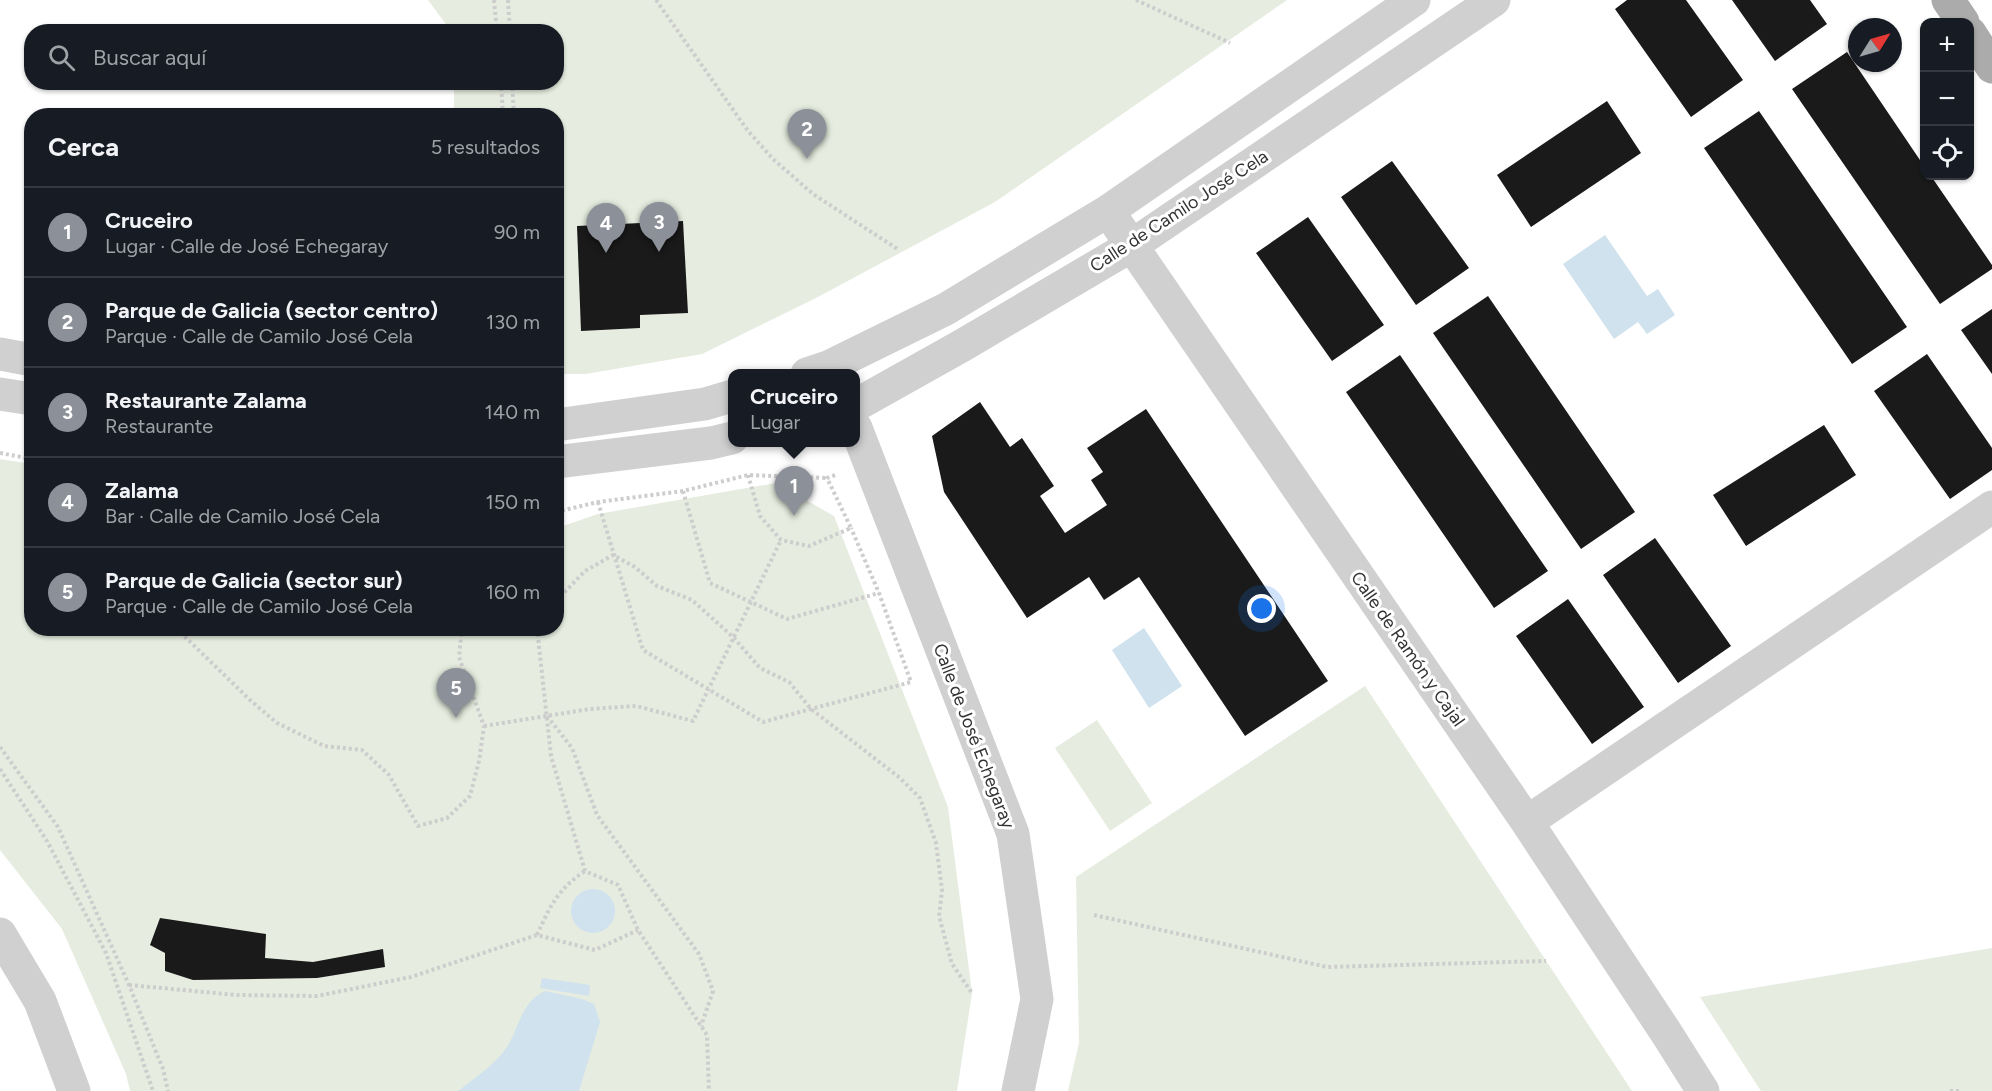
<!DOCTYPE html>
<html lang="es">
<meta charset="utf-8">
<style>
:root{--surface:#171b24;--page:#20242c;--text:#f1f3f6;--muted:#9ea1a6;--line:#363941;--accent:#8c9099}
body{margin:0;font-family:Figtree,sans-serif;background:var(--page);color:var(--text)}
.controls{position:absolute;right:18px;top:18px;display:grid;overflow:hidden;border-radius:12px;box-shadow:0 2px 4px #0004}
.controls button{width:54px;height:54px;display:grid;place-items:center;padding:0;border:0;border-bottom:2px solid var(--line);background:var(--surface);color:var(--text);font:30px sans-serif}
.compass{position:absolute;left:1848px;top:18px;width:54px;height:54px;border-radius:50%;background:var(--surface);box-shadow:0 2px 4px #0004;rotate:53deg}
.you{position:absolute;left:1262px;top:609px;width:21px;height:21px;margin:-15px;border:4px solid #fff;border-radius:50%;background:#1a73e8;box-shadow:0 0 0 9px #1a73e833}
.badge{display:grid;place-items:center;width:39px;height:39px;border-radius:50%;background:var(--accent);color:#fff;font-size:20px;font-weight:700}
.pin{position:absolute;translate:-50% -50px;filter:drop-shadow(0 2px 3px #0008)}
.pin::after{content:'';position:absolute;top:32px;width:21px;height:18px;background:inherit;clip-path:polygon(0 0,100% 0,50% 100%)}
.popup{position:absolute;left:728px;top:369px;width:132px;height:78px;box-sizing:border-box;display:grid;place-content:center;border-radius:12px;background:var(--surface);filter:drop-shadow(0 2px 4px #0005);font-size:20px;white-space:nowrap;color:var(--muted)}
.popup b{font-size:22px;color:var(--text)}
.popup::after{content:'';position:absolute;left:50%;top:100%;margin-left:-12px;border:12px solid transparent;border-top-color:var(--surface)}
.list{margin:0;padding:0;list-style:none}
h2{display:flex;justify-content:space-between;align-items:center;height:78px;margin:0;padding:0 24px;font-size:26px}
h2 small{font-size:20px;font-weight:400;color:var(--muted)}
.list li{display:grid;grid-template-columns:39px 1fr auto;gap:18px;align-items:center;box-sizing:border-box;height:90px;padding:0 24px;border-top:2px solid var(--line)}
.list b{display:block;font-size:22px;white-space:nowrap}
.list p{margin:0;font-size:20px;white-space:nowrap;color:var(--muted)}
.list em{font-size:20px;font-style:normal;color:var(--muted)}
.icon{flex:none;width:33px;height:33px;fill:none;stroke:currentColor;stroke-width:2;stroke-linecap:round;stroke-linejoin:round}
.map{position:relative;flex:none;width:1992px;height:1091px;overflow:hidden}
.search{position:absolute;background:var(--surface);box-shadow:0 2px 4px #0004;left:24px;top:24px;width:540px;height:66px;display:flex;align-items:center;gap:15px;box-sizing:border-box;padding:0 21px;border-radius:24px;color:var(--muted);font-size:22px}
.panel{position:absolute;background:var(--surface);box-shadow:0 2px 4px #0004;left:24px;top:108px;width:540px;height:528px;border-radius:24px}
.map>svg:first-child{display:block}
.green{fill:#e6ecdf}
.water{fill:#cfe2ee}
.building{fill:#1a1a1a}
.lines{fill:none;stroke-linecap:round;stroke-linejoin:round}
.path{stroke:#cdcdcd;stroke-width:4;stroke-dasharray:3 3;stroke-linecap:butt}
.minor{stroke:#d0d0d0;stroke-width:33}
.major{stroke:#ababab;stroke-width:33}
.labels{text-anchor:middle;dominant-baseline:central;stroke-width:6;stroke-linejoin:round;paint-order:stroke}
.street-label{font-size:18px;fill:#333;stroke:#fff}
</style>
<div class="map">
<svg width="1992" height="1091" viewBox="0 0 1992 1091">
<rect width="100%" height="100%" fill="#fff"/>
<path class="green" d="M 428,0 L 1287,0 L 995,202 L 816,298 L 702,354 L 586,374 L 557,374 L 556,116 L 454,115 L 454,83 L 556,82 L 556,32 L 451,31 Z
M 0,459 L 31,464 L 32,628 L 556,628 L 557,528 L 598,514 L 776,483 L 834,516 L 948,807 L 972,993 L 957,1091 L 130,1091 L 126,1074 L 62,929 L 0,850 Z
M 1365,686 L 1632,1091 L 1068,1091 L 1079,1043 L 1076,877 Z
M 1097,720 L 1152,803 L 1110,831 L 1055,748 Z
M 1992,948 L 1992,1091 L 1761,1091 L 1700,997 Z"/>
<path class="water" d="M 1605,235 L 1647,296 L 1658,289 L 1675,315 L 1647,334 L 1638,322 L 1614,339 L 1563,264 Z
M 1144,628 L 1182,686 L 1149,708 L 1112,650 Z
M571 911a22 22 0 1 1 44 0a22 22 0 1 1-44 0Z
M 542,978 L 590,985 L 589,996 L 540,988 Z
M 545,991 L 582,999 L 594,1004 L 600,1022 L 579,1091 L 458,1091 C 472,1080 494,1065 504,1051 C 520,1031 518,1004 545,991 Z"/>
<path class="building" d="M 1627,0 L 1686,0 L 1743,80 L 1691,117 L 1615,9 Z
M 1732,0 L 1810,0 L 1827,24 L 1775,61 Z
M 1847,52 L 1924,166 L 1924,176 L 1931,176 L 1992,265 L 1992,269 L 1940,304 L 1792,89 Z
M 1607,101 L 1641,153 L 1531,227 L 1497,175 Z
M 1759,111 L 1907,327 L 1852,364 L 1704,148 Z
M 1392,161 L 1469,268 L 1416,305 L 1341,197 Z
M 1308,217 L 1384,325 L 1332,361 L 1256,253 Z
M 683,221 L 688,313 L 640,315 L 640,328 L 581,331 L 577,226 Z
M 1488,296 L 1635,512 L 1581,549 L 1433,333 Z
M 1992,309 L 1992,374 L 1961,330 Z
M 1927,354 L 1992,448 L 1992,470 L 1950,499 L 1874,391 Z
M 1400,355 L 1548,571 L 1494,608 L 1346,392 Z
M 980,402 L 1010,447 L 1022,438 L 1054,486 L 1040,496 L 1065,533 L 1107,505 L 1091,480 L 1103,472 L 1087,448 L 1146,409 L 1328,681 L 1245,736 L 1139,577 L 1104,600 L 1089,577 L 1027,618 L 944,492 L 932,436 Z
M 1824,425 L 1856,475 L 1746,546 L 1713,495 Z
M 1655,538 L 1731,646 L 1678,683 L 1603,575 Z
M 1568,599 L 1644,707 L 1592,744 L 1516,636 Z
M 160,918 L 266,934 L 265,958 L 313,962 L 383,949 L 385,967 L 317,978 L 193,980 L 165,971 L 165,953 L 150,945 Z"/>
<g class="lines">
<path class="path" d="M 494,0 L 497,32
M 508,0 L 510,32
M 656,0 L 748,131 L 773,159 L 813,194 L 899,250
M 1136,0 L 1230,43
M 501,82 L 503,116
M 512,82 L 514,116
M 0,453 L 32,459
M 748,475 L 760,516 L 781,540 L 809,546 L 851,528 L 827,478 L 838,474
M 683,491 L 710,583 L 787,619 L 879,593
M 598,502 L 643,650 L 763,722 L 911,682 L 879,593 L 851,528
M 556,512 L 598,502 L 683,491 L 748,475 L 827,478
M 556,601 L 585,571 L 613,555 L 635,567 L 657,586 L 692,600 L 733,637 L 760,668 L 789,682 L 811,709 L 900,778 L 920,798 L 936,843 L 942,890 L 939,916 L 952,964 L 972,993
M 176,628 L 250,700 L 277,723 L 324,746 L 362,750 L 389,775 L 418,826 L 447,818 L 470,796 L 479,761 L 484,726 L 459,657 L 462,628
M 537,628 L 551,756 L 585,871 L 618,885 L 638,930 L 707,1035 L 709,1091
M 547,716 L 572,748 L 597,815 L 699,954 L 713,991 L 701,1026
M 484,726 L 590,709 L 636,706 L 693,721 L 781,540
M 0,747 L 58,827 L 129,985 L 163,1069 L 168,1091
M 0,769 L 47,841 L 106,953 L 153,1091
M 1094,915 L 1327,967 L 1546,961
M 537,935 C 550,906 558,889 585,871
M 129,985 L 236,995 L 317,996 L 411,977 L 537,935 L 595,950 L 638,930
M 1950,1091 L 1959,1091"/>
<path class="minor" d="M 1108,211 L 1527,822 L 1667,1034 L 1703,1091
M 0,354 L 32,360
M 807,374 L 828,367 L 946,309 L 1108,211 L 1414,0
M 0,394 L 32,399
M 856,405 L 963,345 L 1131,246 L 1494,0
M 556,425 L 705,404 L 732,396
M 856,428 L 1013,834 L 1037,999 L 1018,1091
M 556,462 L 711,443 L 732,438
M 1527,822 L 1992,507
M 0,934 L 40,1001 L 74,1091"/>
<path class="major" d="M 1948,0 L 1963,22
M 1970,33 L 1992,67"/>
</g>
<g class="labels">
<g class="street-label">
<text transform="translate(1179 211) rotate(-33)">Calle de Camilo José Cela</text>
<text transform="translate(1408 649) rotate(55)">Calle de Ramón y Cajal</text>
<text transform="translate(974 736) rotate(69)">Calle de José Echegaray</text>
</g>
</g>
</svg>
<div class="controls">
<button>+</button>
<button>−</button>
<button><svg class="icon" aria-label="locate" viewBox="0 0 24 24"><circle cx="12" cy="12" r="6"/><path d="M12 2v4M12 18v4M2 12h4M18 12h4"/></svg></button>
</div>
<svg class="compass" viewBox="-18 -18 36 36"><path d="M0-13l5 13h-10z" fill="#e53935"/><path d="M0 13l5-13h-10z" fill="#9ea1a6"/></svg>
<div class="you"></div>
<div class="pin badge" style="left:794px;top:516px">1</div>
<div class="popup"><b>Cruceiro</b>Lugar</div>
<div class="pin badge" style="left:807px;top:159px">2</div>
<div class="pin badge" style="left:659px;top:252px">3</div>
<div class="pin badge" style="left:606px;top:253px">4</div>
<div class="pin badge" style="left:456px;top:718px">5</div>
<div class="search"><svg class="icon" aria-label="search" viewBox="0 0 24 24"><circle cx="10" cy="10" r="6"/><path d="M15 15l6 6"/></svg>Buscar aquí</div>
<section class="panel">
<h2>Cerca<small>5 resultados</small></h2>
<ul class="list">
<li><span class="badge">1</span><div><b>Cruceiro</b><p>Lugar · Calle de José Echegaray</p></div><em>90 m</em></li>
<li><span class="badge">2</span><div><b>Parque de Galicia (sector centro)</b><p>Parque · Calle de Camilo José Cela</p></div><em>130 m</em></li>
<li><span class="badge">3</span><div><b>Restaurante Zalama</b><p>Restaurante</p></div><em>140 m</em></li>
<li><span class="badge">4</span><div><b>Zalama</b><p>Bar · Calle de Camilo José Cela</p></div><em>150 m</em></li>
<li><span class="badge">5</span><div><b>Parque de Galicia (sector sur)</b><p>Parque · Calle de Camilo José Cela</p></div><em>160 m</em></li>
</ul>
</section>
</div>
